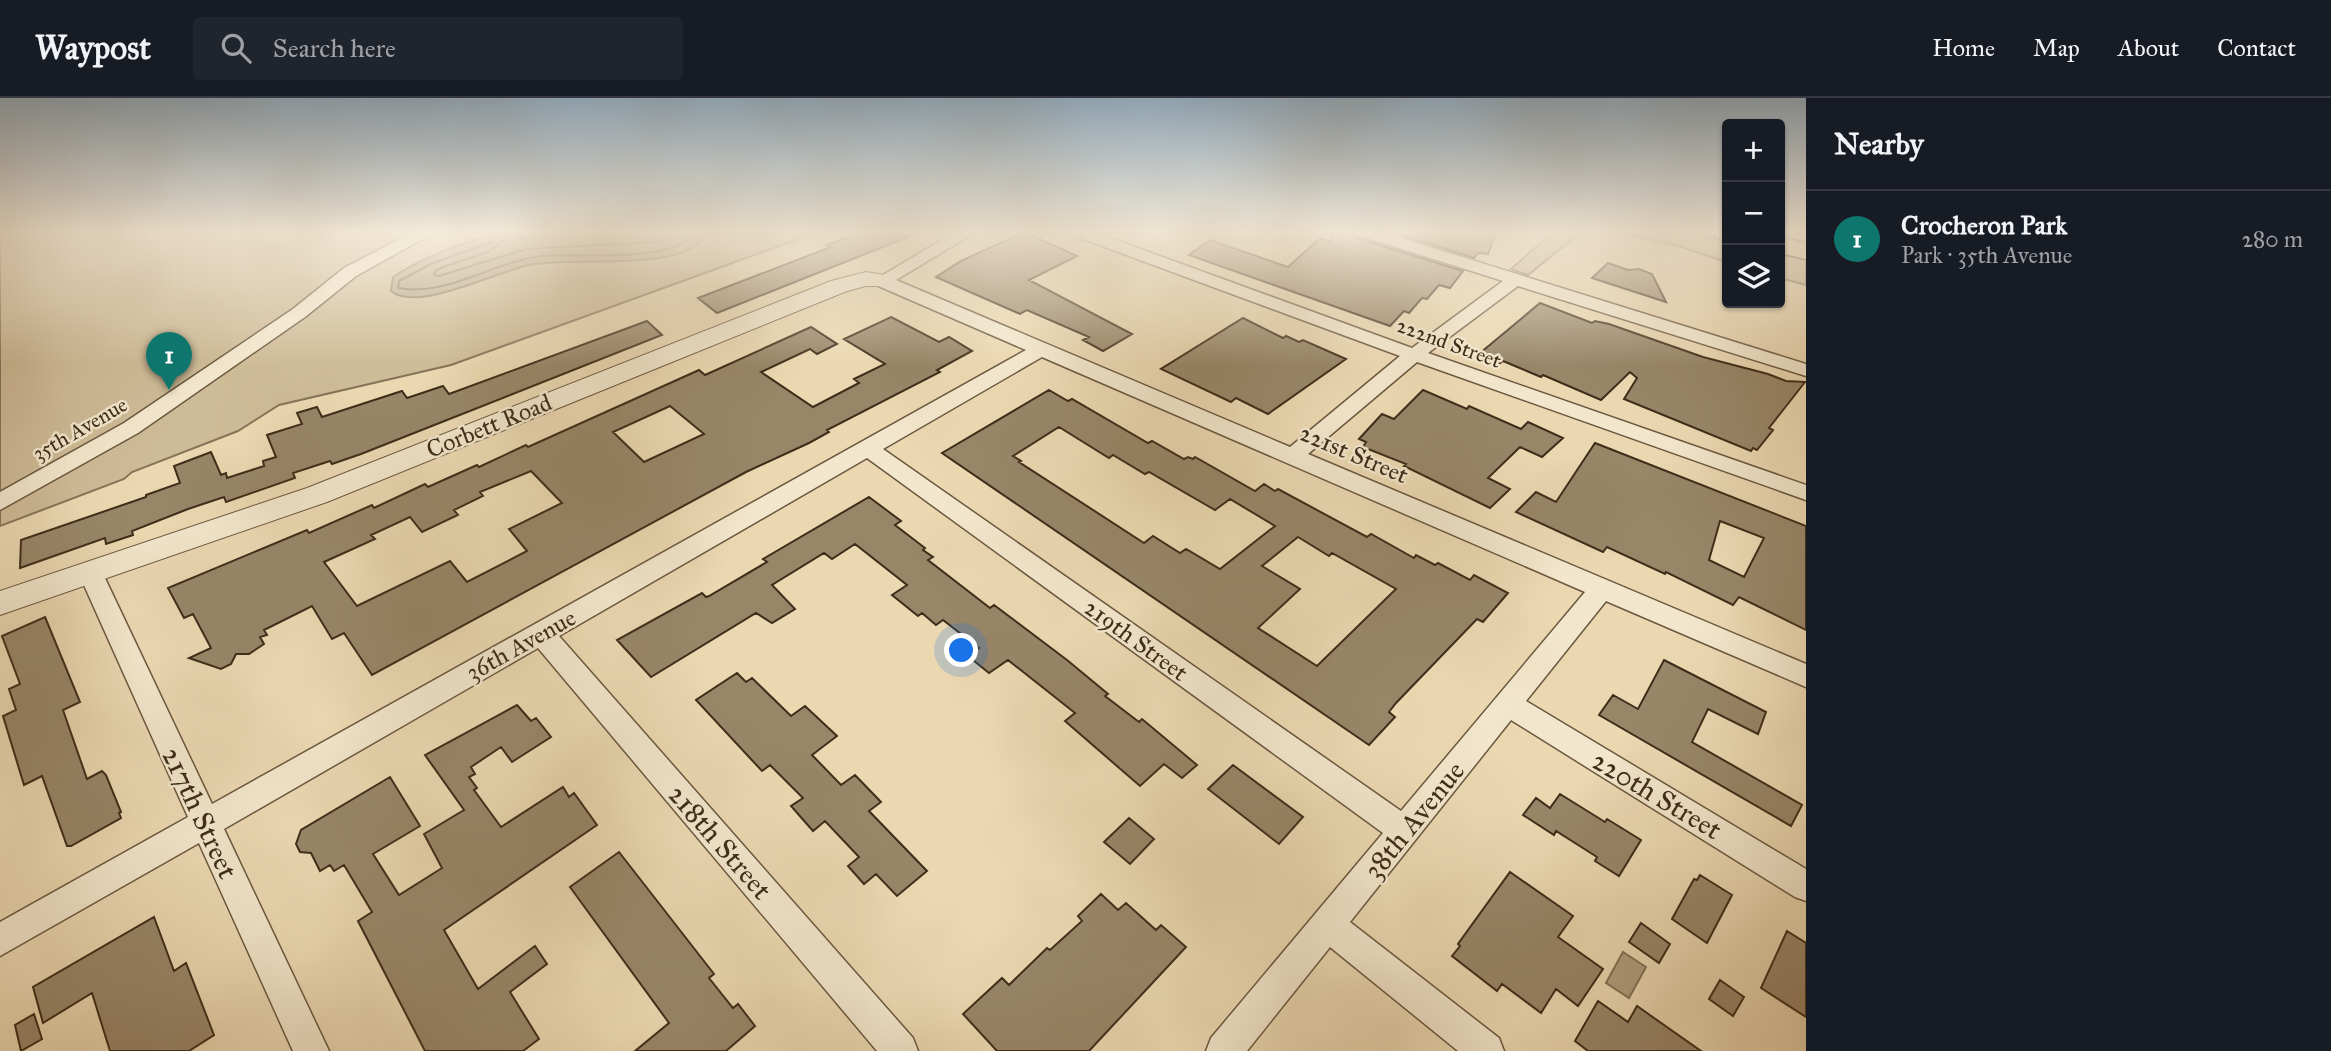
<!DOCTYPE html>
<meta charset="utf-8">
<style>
:root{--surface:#171b24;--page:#20242c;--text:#f1f3f6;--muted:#9ea1a6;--line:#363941;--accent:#0f766e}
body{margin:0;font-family:"IM FELL Great Primer",serif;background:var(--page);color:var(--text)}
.controls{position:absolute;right:21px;top:21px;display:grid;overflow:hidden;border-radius:7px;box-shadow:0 2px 5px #0004}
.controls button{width:63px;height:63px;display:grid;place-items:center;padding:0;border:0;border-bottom:2px solid var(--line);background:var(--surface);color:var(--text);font:35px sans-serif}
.you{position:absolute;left:962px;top:553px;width:24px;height:24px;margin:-18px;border:5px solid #fff;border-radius:50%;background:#1a73e8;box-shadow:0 0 0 10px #1a73e833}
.badge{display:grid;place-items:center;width:46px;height:46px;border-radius:50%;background:var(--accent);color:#fff;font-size:23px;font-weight:700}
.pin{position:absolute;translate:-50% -58px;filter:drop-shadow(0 2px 4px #0008)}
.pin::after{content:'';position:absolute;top:37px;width:24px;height:21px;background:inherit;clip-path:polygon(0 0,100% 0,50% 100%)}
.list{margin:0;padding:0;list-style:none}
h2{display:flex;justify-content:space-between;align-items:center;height:91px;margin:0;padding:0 28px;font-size:30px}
h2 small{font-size:23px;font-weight:400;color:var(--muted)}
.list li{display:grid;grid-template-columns:46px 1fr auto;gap:21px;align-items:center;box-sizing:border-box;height:98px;padding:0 28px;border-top:2px solid var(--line)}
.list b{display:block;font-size:26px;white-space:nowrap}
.list p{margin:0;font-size:23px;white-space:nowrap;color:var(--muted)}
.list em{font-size:23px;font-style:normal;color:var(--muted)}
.icon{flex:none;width:38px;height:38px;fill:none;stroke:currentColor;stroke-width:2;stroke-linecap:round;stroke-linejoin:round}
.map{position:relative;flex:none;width:1806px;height:953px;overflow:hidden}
header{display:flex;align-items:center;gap:42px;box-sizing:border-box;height:98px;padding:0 35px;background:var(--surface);border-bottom:2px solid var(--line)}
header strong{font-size:33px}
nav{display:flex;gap:38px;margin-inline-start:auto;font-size:24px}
.search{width:490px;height:63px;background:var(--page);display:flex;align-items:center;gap:18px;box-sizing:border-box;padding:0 24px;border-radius:7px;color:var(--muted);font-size:26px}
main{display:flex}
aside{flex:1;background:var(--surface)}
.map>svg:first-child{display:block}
.green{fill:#cebb97;stroke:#867458;stroke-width:2}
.water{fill:#b19e7e;stroke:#837156;stroke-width:2}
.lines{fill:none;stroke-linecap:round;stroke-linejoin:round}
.shore{stroke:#78664c;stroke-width:2}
.building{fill:#988669;stroke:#3f2d1a;stroke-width:2;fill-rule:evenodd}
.minor-casing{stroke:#6a5840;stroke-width:3}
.tertiary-casing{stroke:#6a5840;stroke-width:2}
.motorway-casing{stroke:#3f2d1a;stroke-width:3}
.minor{fill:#f2e6cc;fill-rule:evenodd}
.tertiary{fill:#f2e6cc;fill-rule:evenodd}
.motorway{fill:#ebd8b1;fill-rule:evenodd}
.labels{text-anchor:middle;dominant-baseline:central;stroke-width:5;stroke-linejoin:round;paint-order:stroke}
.far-street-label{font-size:21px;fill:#3f2d1a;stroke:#f2e6cc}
.street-label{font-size:24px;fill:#3f2d1a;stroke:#f2e6cc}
.near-street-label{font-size:28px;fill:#3f2d1a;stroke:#f2e6cc}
</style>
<header>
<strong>Waypost</strong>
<div class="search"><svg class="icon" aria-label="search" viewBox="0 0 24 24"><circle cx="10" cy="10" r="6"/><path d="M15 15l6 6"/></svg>Search here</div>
<nav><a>Home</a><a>Map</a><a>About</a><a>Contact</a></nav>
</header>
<main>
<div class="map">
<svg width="1806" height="953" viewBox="0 0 1806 953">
<rect width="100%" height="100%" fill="#ebd8b1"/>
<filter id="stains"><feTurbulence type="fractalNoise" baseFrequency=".00286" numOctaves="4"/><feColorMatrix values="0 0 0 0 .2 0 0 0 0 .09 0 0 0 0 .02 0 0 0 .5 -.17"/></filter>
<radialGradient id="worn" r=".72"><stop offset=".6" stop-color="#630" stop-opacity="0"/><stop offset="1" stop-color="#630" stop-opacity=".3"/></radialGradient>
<path class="green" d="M 0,134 L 818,134 L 451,267 L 279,307 L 238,333 L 132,374 L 124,381 L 0,428 Z
M 1553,134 L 1581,134 L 1528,177 L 1511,171 Z
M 1618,134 L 1688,134 L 1727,144 L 1727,164 L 1678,148 Z
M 1780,156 L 1806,162 L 1806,187 L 1780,180 Z"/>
<path class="water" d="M 502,134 L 705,134 L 705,139 C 680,175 571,158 529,167 C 498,173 417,215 391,193 L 393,179 C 428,156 463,145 502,134 Z
M 1623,854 L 1646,869 L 1629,900 L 1606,885 Z"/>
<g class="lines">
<path class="shore" d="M 498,134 L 493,144 L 433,165 L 399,183 L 398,190 C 448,199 494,163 543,158 C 586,154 667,167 698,134
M 507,134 L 504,142 L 488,154 L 443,169 L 435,173 L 434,177 L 439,178 L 526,151 L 657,144 L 688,134
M 518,134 L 521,141 L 647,134"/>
</g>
<path class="building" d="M 861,134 L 918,135 L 717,215 L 698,200 L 831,149 L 827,147 Z
M 1024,134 L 1077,158 L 1029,182 L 1132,236 L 1103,253 L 1083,242 L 1089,239 L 1027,212 L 1020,216 L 936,179 L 961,163 Z
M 1333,134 L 1354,134 L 1357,140 L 1463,173 L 1450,190 L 1439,187 L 1427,201 L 1422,200 L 1409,215 L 1404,213 L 1390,228 L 1189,157 L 1210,142 L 1288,169 L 1320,140 L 1331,144 Z
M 1392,134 L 1496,134 L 1488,156 L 1478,155 L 1474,160 Z
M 1608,165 L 1628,172 L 1639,171 L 1652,176 L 1666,204 L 1592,180 Z
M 1540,205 L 1592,225 L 1595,223 L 1609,226 L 1703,259 L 1768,276 L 1786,283 L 1805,284 L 1769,330 L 1773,332 L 1757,352 L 1753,350 L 1751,353 L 1624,301 L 1637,280 L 1630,274 L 1601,302 L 1543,277 L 1541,279 L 1503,263 L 1500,265 L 1479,256 Z
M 891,219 L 939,244 L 949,239 L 972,253 L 937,272 L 940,274 L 827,332 L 829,334 L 809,345 L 746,374 L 372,577 L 344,535 L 332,541 L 312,508 L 264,532 L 267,537 L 260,539 L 264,546 L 249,556 L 236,556 L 231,566 L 221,571 L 189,560 L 211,550 L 193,516 L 184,520 L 168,490 L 307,432 L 309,435 L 372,407 L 374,410 L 425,386 L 428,389 L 477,367 L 479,369 L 526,347 L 528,349 L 699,272 L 705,277 L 811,229 L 837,246 L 817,256 L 810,251 L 761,274 L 813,309 L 859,285 L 854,281 L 885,266 L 844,241 ZM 670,308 L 704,336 L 644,364 L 613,334 ZM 531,373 L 562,405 L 509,431 L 527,453 L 467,484 L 450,463 L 357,508 L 324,464 L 375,441 L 371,437 L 410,419 L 422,434 L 458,417 L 454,412 L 483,398 L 480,394 Z
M 1243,220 L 1283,240 L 1286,238 L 1299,244 L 1303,242 L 1346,261 L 1268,316 L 1236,300 L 1231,304 L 1161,271 Z
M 647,223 L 662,237 L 361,356 L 332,366 L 330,363 L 293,375 L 295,380 L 226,404 L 224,399 L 188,411 L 132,433 L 133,437 L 106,446 L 105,440 L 20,470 L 21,442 L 146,399 L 146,397 L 180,385 L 174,368 L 190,362 L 211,354 L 221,377 L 226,375 L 227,380 L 264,368 L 263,363 L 276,359 L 267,337 L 302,326 L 297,315 L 317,309 L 322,319 L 402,293 L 407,300 L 443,288 L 449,296 Z
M 1049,292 L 1068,303 L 1072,301 L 1148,345 L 1152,343 L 1184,361 L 1188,359 L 1193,361 L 1195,359 L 1255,393 L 1264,386 L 1275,393 L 1278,391 L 1367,439 L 1371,436 L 1414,460 L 1416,457 L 1435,467 L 1438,465 L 1470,482 L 1474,477 L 1508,495 L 1483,524 L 1477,521 L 1396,605 L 1389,614 L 1395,619 L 1369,647 L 942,355 ZM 1059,329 L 1109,360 L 1113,357 L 1145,376 L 1149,374 L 1215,412 L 1230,401 L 1275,428 L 1220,471 L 1186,451 L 1180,455 L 1153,438 L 1144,445 L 1019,364 L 1021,363 L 1013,358 ZM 1298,439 L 1329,458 L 1332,455 L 1396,491 L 1317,568 L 1258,530 L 1300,491 L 1262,468 Z
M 1423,292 L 1467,311 L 1469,308 L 1521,331 L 1528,324 L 1563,340 L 1542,359 L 1520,349 L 1488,380 L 1510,391 L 1490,410 L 1404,368 L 1406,366 L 1363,349 L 1366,344 L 1359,341 L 1382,316 L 1394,321 Z
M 1595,345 L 1806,428 L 1806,532 L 1739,499 L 1733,507 L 1666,474 L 1665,476 L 1607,449 L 1603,454 L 1516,414 L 1536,394 L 1556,404 ZM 1720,423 L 1764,440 L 1744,479 L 1709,462 Z
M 869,399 L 901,423 L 895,427 L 925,450 L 923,452 L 933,459 L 928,462 L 990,510 L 994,507 L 1067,562 L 1108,596 L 1105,598 L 1139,624 L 1142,621 L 1197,667 L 1182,680 L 1164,666 L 1140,688 L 1065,623 L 1075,615 L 1008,562 L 989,575 L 968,558 L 979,550 L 943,522 L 936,527 L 922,515 L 918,518 L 892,497 L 907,487 L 855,446 L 832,461 L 824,455 L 772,487 L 795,511 L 772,525 L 756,515 L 651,579 L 617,542 L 702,495 L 706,499 L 709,498 L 767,464 L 763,461 Z
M 45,519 L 80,604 L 63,612 L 87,681 L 102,673 L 106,677 L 121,714 L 119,715 L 121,720 L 71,748 L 67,748 L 42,678 L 24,687 L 3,618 L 16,612 L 9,591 L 20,586 L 2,538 Z
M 1664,562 L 1766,614 L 1758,636 L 1708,611 L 1692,644 L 1802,707 L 1791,728 L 1599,617 L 1613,597 L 1638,611 Z
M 737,575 L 746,584 L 752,580 L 791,618 L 805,608 L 837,638 L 812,657 L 841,687 L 855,677 L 881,704 L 869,713 L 927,773 L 897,798 L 876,776 L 864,786 L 848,768 L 859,759 L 825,723 L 813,733 L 791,708 L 803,700 L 770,667 L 762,673 L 696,602 Z
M 517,607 L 531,623 L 536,620 L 551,639 L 512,664 L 501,649 L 471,669 L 475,676 L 469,679 L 477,690 L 474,692 L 501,729 L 563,689 L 569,699 L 574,695 L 597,727 L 444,832 L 478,891 L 535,848 L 547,866 L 510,894 L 539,941 L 523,953 L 425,953 L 358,823 L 372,814 L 344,767 L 334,773 L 330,767 L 320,773 L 311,755 L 300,754 L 296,746 L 301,732 L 390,679 L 420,728 L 373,756 L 399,797 L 442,770 L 424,736 L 464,712 L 425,657 Z
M 1233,667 L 1303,719 L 1279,746 L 1208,691 Z
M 1560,696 L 1605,724 L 1607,721 L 1641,742 L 1619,778 L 1595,763 L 1597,759 L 1556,733 L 1554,737 L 1523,717 L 1536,700 L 1550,710 Z
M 1129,720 L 1154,741 L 1130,766 L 1104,744 Z
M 619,754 L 714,876 L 709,880 L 733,910 L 738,906 L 755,928 L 726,953 L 635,953 L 669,925 L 570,789 Z
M 1510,774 L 1573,818 L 1558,839 L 1603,871 L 1578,908 L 1556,891 L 1541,915 L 1502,886 L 1497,893 L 1452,858 L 1460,848 L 1458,846 Z
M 1700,777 L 1732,797 L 1707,845 L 1672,821 L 1694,781 L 1697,782 Z
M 1101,796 L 1118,812 L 1126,805 L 1156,832 L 1161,827 L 1186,849 L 1089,953 L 997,953 L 963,916 L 1002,880 L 1009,887 L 1047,850 L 1050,852 L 1082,823 L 1078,818 Z
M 154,819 L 174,873 L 186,865 L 214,937 L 189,953 L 110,953 L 92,895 L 43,925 L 33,889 Z
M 1641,825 L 1670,846 L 1659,865 L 1629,844 Z
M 1787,833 L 1806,845 L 1806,919 L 1761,890 Z
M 1720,882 L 1744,899 L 1733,918 L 1709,901 Z
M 1598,903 L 1628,924 L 1637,908 L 1701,953 L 1588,953 L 1575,943 Z
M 34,916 L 42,941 L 21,953 L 15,927 Z"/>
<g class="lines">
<g class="minor-casing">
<path id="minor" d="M 413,134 L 435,134 L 356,178 L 305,219 L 138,335 L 0,412 L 0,394 L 124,325 L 293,211 L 344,170 Z
M 955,134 L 976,134 L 896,182 L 1290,349 L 1400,258 L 1072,137 L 1070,134 L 1094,134 L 1412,250 L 1503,183 L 1358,137 L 1356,134 L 1382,134 L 1806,266 L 1806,278 L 1518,188 L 1428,255 L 1806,387 L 1806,402 L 1417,264 L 1308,356 L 1806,566 L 1806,589 L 1606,503 L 1526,603 L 1806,771 L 1806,803 L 1795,799 L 1511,622 L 1350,824 L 1499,940 L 1504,953 L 1458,953 L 1330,849 L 1247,953 L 1206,953 L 1211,940 L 1383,735 L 867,360 L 559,538 L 913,940 L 918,953 L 877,953 L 538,550 L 224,731 L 329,953 L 293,953 L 199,745 L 0,858 L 0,824 L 188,719 L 79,476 L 82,470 L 91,467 L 100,470 L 103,476 L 212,706 L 1026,252 L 876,187 L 873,183 ZM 1042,259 L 1585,494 L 1401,713 L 883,351 Z"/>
</g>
<g class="tertiary-casing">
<path id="tertiary" d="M 866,174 L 890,178 L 893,183 L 890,188 L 866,188 L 847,193 L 327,404 L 0,517 L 0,493 L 307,390 L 831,183 Z"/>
</g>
<g class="motorway-casing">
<path id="motorway" d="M 1711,134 L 1727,134 L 1727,143 L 1715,139 Z
M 1780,139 L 1806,145 L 1806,161 L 1780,155 Z"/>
</g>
<use href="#minor" class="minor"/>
<use href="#tertiary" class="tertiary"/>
<use href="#motorway" class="motorway"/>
</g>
<linearGradient id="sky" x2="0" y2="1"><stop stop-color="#92abbe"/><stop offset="0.5" stop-color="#f6eddc"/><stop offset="1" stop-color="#f6eddc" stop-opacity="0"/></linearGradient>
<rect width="1806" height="268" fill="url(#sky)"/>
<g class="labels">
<g class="far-street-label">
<text transform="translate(1449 245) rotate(20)">222nd Street</text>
<text transform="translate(80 331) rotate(-30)">35th Avenue</text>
</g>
<g class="street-label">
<text transform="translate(489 328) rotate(-22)">Corbett Road</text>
<text transform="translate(1354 356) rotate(23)">221st Street</text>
<text transform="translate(1136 542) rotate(36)">219th Street</text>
<text transform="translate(521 547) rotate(-29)">36th Avenue</text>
</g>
<g class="near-street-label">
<text transform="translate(1657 697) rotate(31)">220th Street</text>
<text transform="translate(200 715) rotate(65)">217th Street</text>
<text transform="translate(1414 722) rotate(-51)">38th Avenue</text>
<text transform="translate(720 744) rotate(49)">218th Street</text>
</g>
</g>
<rect width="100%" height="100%" filter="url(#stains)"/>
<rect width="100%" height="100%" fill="url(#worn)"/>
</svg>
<div class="controls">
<button>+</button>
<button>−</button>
<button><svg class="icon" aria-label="layers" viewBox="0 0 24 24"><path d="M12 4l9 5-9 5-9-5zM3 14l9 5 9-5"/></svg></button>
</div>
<div class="you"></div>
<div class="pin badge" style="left:169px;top:292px">1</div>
</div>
<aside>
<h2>Nearby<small></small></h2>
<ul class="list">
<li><span class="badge">1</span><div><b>Crocheron Park</b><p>Park · 35th Avenue</p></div><em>280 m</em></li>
</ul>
</aside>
</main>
